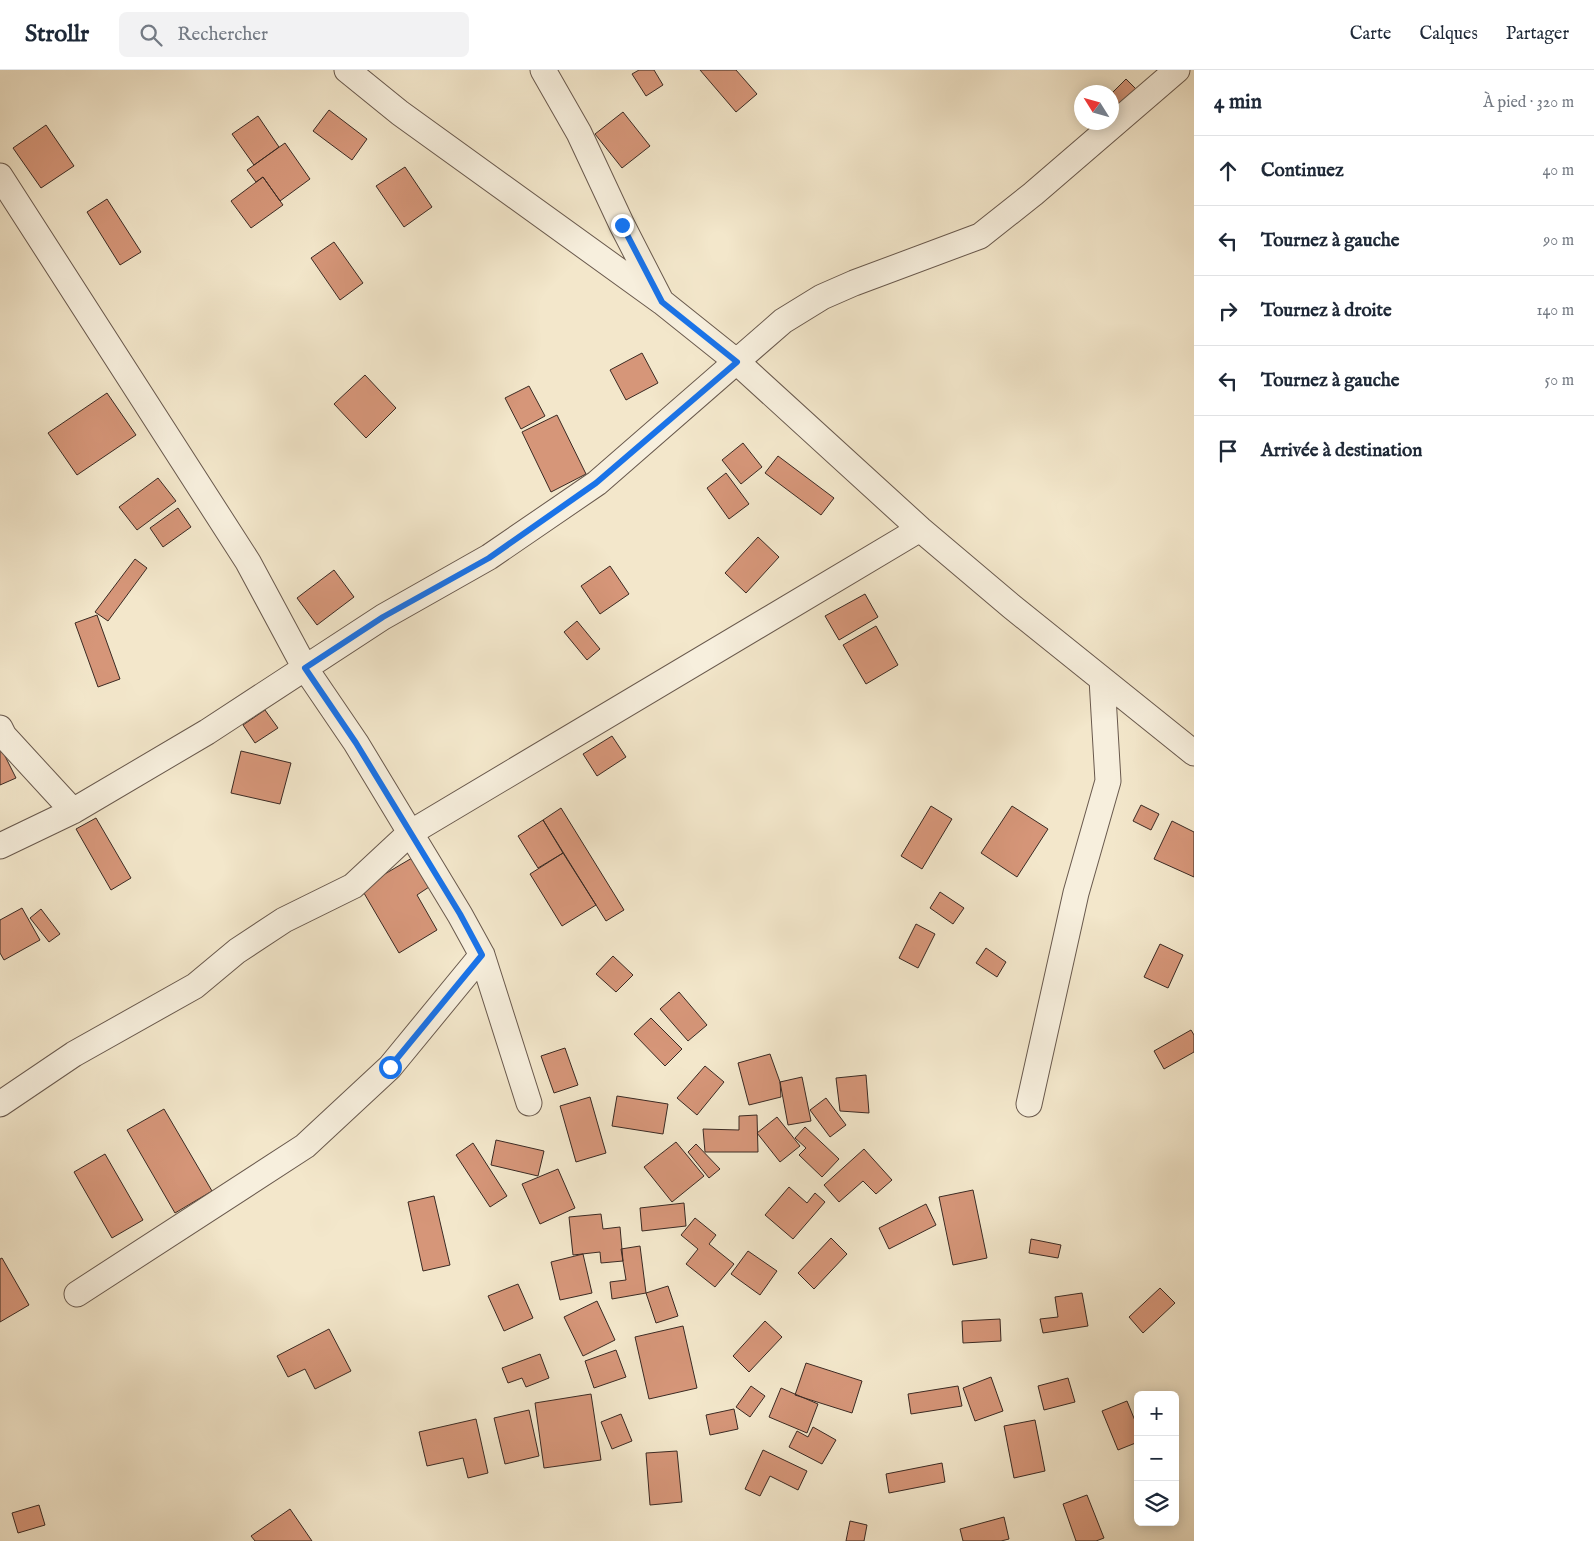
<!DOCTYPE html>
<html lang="fr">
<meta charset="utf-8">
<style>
:root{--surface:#fff;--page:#f2f2f3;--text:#1f2937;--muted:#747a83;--line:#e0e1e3}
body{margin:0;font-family:"IM FELL English",serif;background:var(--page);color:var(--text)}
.controls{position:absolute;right:15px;bottom:15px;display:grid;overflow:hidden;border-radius:8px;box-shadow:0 2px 12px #0003}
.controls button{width:45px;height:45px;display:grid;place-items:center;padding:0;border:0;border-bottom:1px solid var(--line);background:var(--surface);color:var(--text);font:25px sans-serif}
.compass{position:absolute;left:1074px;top:15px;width:45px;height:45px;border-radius:50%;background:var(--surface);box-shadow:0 2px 12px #0003;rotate:307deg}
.stop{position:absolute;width:15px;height:15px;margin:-11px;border:4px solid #1a73e8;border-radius:50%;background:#fff}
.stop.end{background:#1a73e8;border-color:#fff;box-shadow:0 1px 5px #0008}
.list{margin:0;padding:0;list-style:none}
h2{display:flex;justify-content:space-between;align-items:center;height:65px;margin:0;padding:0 20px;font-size:21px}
h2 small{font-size:16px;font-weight:400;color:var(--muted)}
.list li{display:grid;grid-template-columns:32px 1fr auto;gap:15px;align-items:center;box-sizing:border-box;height:70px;padding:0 20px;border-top:1px solid var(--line)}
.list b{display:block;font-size:19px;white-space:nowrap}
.list em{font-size:16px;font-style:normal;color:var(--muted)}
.icon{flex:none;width:28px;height:28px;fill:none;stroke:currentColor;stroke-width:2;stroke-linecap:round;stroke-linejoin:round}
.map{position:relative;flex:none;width:1194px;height:1471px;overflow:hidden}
header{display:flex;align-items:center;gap:30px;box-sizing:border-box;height:70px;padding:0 25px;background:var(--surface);border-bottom:1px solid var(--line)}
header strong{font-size:24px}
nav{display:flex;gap:28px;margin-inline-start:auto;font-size:18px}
.search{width:350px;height:45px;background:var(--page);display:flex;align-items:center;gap:12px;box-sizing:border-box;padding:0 18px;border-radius:8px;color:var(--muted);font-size:19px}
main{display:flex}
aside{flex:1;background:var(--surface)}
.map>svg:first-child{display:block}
.building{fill:#d69679;stroke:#3b2a23}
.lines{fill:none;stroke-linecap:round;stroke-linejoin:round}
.minor-casing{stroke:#69594d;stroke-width:27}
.minor{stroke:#f7efdd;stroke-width:25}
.route{stroke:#1a73e8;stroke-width:6}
</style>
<header>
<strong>Strollr</strong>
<div class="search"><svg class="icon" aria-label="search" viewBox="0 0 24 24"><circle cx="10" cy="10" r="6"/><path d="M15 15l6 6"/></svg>Rechercher</div>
<nav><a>Carte</a><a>Calques</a><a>Partager</a></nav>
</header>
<main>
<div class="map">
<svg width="1194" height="1471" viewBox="0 0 1194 1471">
<rect width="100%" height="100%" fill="#f3e7cb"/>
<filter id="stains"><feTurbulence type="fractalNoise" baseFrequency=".004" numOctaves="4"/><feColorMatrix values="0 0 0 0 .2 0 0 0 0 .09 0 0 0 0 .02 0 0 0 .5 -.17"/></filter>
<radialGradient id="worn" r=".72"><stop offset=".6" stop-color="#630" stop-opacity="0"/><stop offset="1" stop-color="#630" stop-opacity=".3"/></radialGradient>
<path class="building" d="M 639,0 L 654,0 L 663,15 L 646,26 L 632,4 Z
M 700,0 L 736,0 L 757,24 L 736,42 Z
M 1126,9 L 1140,23 L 1112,52 L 1112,23 Z
M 329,40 L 367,69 L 352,90 L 313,61 Z
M 623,42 L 650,76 L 622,98 L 595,64 Z
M 258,46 L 279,77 L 254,95 L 232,64 Z
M 46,55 L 74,96 L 41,118 L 13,78 Z
M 285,73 L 310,109 L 280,131 L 263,107 L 256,112 L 247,100 Z
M 405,97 L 432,137 L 404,157 L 376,116 Z
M 263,107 L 283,135 L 251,158 L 231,131 Z
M 107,129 L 141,182 L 120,195 L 87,142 Z
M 334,172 L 363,213 L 340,230 L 311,188 Z
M 642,283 L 658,313 L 626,330 L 610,300 Z
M 365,305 L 396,338 L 366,368 L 334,334 Z
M 529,316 L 545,346 L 521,359 L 505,328 Z
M 107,323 L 136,365 L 77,405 L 48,363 Z
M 557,345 L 586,404 L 551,422 L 522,362 Z
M 743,373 L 762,397 L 741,414 L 722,390 Z
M 778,386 L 834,428 L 821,445 L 765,403 Z
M 726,403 L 749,434 L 729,449 L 707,418 Z
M 158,408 L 176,431 L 137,460 L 119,437 Z
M 178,438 L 191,457 L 163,477 L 150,458 Z
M 758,467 L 779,487 L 746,523 L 725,503 Z
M 135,489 L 147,498 L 108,551 L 95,542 Z
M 610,496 L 629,524 L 600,544 L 581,516 Z
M 334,500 L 354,527 L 317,555 L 297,528 Z
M 865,524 L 878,547 L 839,570 L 825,546 Z
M 97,545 L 120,609 L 98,617 L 75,553 Z
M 577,551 L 600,579 L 587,590 L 564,562 Z
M 876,556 L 898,595 L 866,614 L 843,575 Z
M 265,640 L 278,658 L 255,673 L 243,655 Z
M 612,666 L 626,687 L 597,706 L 583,684 Z
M 0,676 L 16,708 L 0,715 Z
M 241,681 L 291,693 L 280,734 L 231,723 Z
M 1141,735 L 1159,744 L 1151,760 L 1133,751 Z
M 931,736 L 952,749 L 922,799 L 901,786 Z
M 1012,736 L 1048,759 L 1017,807 L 981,783 Z
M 561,738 L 624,840 L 606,851 L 543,750 Z
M 96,748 L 131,808 L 111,820 L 76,759 Z
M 543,750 L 563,783 L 538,798 L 518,766 Z
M 1172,751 L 1194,762 L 1194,807 L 1154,789 Z
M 563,783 L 596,835 L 562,856 L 530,804 Z
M 412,788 L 429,817 L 417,825 L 437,860 L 399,883 L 361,818 Z
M 940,822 L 964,838 L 953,854 L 930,838 Z
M 22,838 L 40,870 L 4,890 L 0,883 L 0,850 Z
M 41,839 L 60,864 L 49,872 L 30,848 Z
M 916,854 L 935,864 L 918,898 L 899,888 Z
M 1160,874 L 1183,885 L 1168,918 L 1144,907 Z
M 986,878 L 1006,892 L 997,907 L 976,893 Z
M 613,886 L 633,905 L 616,922 L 596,904 Z
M 679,922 L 707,955 L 688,971 L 660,939 Z
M 651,948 L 682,979 L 665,996 L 634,964 Z
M 1191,960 L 1194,965 L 1194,982 L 1164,999 L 1154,981 Z
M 565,978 L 578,1015 L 554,1023 L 541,986 Z
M 770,984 L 780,1012 L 781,1027 L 749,1035 L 738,993 Z
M 705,996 L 724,1012 L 697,1045 L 677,1028 Z
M 866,1005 L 869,1043 L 840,1041 L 836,1008 Z
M 802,1007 L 811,1051 L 788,1055 L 780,1012 Z
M 617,1026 L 668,1034 L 663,1064 L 612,1056 Z
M 590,1027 L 606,1083 L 576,1092 L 560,1036 Z
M 826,1028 L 846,1055 L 830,1067 L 810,1040 Z
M 164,1039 L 212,1121 L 175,1143 L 127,1060 Z
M 757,1045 L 758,1082 L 705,1082 L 703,1059 L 739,1060 L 739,1046 Z
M 777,1047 L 800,1076 L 780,1092 L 757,1063 Z
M 805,1057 L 839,1089 L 822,1107 L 799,1085 L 806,1078 L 795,1068 Z
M 496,1070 L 544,1081 L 538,1106 L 491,1095 Z
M 676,1072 L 704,1106 L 672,1132 L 644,1097 Z
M 473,1073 L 507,1126 L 490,1137 L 456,1085 Z
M 696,1074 L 720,1099 L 709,1108 L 688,1082 Z
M 864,1079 L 892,1110 L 876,1124 L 863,1111 L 839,1132 L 824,1115 Z
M 105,1084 L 143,1150 L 112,1168 L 74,1102 Z
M 558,1099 L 575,1138 L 540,1154 L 522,1114 Z
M 789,1117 L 807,1133 L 815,1123 L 825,1132 L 793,1169 L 765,1145 Z
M 973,1120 L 987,1188 L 953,1195 L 939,1127 Z
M 434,1126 L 450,1195 L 423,1201 L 408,1132 Z
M 684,1133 L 686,1156 L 642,1161 L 640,1138 Z
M 926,1134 L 936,1155 L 889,1179 L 879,1158 Z
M 601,1144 L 603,1159 L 620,1157 L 623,1191 L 601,1193 L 600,1182 L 573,1185 L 569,1147 Z
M 695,1148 L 716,1165 L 709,1174 L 734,1194 L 715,1217 L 686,1194 L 698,1179 L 681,1165 Z
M 831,1168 L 847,1184 L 814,1219 L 798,1203 Z
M 1031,1169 L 1061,1175 L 1058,1188 L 1029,1183 Z
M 640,1176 L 646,1223 L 612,1229 L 610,1212 L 626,1210 L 621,1179 Z
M 748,1181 L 777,1201 L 760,1225 L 731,1204 Z
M 583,1184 L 592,1223 L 560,1230 L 551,1192 Z
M 2,1188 L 29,1235 L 0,1252 L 0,1189 Z
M 518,1214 L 533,1248 L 504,1261 L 488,1226 Z
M 668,1216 L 678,1246 L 656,1253 L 646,1223 Z
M 1160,1218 L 1175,1233 L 1143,1263 L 1129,1247 Z
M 1082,1223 L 1088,1256 L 1043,1263 L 1040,1249 L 1058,1247 L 1055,1227 Z
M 597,1231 L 615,1270 L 583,1286 L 564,1247 Z
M 1000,1249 L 1001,1271 L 963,1273 L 962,1251 Z
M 765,1251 L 782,1267 L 749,1302 L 733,1286 Z
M 683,1256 L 697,1318 L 649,1329 L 635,1267 Z
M 329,1259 L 351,1301 L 315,1319 L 305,1299 L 288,1307 L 277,1286 Z
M 616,1280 L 626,1307 L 594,1318 L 585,1291 Z
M 540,1284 L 549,1308 L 526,1317 L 522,1308 L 508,1313 L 502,1298 Z
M 806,1293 L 862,1311 L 852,1343 L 795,1325 Z
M 991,1307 L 1003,1341 L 975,1351 L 963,1318 Z
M 1068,1308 L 1075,1332 L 1044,1340 L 1038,1316 Z
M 751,1316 L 765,1326 L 750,1347 L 736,1337 Z
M 958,1316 L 962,1336 L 911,1344 L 908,1324 Z
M 781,1318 L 818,1334 L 807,1363 L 769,1347 Z
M 591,1324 L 601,1390 L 544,1398 L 535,1333 Z
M 1127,1331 L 1138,1358 L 1138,1372 L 1118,1380 L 1102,1341 Z
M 734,1339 L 738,1359 L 710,1365 L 706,1345 Z
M 529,1340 L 539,1386 L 505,1394 L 494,1348 Z
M 621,1344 L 632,1371 L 612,1379 L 601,1352 Z
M 476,1349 L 488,1403 L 468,1408 L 463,1388 L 427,1396 L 419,1362 Z
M 1035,1350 L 1045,1401 L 1014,1408 L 1004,1356 Z
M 813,1357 L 836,1370 L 822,1394 L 789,1377 L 797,1361 L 808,1367 Z
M 763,1380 L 807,1401 L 798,1420 L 770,1406 L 760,1426 L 745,1419 Z
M 677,1381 L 682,1432 L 650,1435 L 646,1383 Z
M 942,1393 L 945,1412 L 889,1423 L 886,1404 Z
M 1087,1425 L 1104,1468 L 1096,1471 L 1076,1471 L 1063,1434 Z
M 39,1435 L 45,1455 L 18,1463 L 12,1443 Z
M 290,1439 L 312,1471 L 255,1471 L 251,1466 Z
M 1004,1447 L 1009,1469 L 1001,1471 L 963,1471 L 960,1459 Z
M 850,1451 L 867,1455 L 864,1471 L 846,1471 Z"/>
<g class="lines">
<g class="minor-casing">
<path id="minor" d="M 347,0 L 400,43 L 662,232 L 737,292 L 920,459 L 1011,536 L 1194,683
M 543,0 L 579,63 L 622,155 L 660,229
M 0,106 L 248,492 L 305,598 L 356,673 L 460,845 L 482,885 L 529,1033
M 0,658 L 4,666 L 73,741
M 0,776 L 73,741 L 207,662 L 383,547 L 489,487 L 597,413 L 783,251 L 822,227 L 854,213 L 980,166 L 1033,124 L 1177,0
M 0,1034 L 74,984 L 195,916 L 237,881 L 284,850 L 353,816 L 410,763 L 920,459
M 1029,1034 L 1076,823 L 1108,711 L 1102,609
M 77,1224 L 305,1076 L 390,997 L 482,885"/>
</g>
<use href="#minor" class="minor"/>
</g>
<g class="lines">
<path class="route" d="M 390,997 L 482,885 L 460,844 L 356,673 L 305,598 L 383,547 L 489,488 L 596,413 L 737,292 L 662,232 L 622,155"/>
</g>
<rect width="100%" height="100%" filter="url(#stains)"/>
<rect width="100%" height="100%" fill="url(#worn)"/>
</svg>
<div class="controls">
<button>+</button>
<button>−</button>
<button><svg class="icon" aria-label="layers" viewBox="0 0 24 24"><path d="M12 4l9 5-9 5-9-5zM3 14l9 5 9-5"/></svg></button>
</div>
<svg class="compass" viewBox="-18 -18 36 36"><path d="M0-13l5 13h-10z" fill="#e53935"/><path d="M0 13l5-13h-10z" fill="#747a83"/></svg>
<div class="stop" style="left:390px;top:997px"></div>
<div class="stop end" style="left:622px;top:155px"></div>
</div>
<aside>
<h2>4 min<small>À pied · 320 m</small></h2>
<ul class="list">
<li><svg class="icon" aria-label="ahead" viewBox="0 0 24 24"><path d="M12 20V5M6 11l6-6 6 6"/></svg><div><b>Continuez</b></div><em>40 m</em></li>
<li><svg class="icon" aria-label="left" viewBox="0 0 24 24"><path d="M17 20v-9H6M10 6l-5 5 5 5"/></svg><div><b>Tournez à gauche</b></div><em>90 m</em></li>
<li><svg class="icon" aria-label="right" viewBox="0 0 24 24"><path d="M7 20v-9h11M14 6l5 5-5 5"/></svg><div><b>Tournez à droite</b></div><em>140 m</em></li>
<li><svg class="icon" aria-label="left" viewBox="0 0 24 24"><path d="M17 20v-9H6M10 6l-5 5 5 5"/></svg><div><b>Tournez à gauche</b></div><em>50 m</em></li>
<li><svg class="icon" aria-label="arrive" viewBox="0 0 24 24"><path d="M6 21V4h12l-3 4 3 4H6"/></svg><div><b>Arrivée à destination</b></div></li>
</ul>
</aside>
</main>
